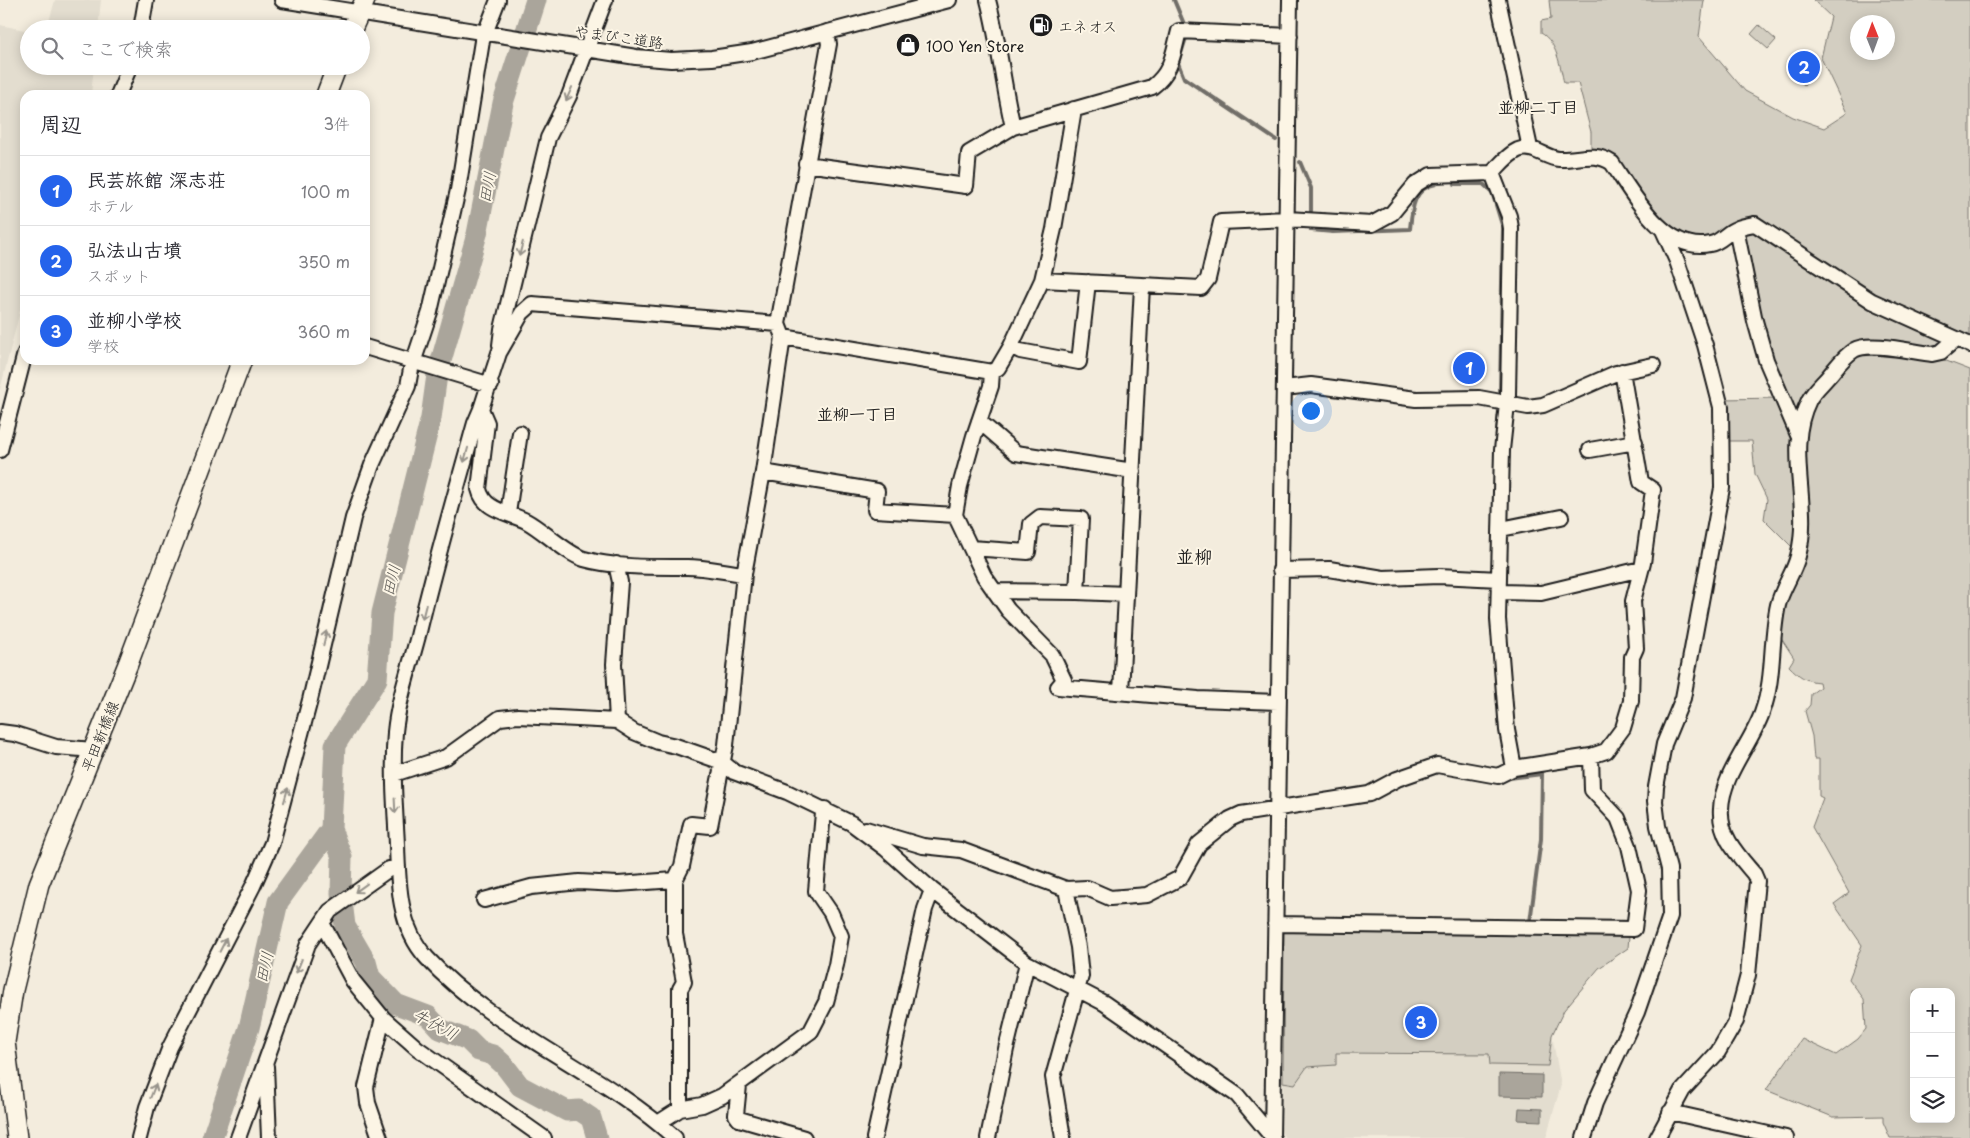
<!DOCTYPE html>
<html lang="ja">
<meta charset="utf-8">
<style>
:root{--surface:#fff;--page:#f2f2f3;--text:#2b2b33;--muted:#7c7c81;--line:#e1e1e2;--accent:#2563eb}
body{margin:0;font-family:"Playpen Sans","Klee One",sans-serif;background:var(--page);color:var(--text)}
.controls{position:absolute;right:15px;bottom:15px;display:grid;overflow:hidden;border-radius:10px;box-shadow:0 2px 12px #0003}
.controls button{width:45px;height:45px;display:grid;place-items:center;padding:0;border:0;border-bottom:1px solid var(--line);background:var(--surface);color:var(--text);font:25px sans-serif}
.compass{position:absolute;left:1850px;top:15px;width:45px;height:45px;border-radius:50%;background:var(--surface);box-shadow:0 2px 12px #0003;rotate:359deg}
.you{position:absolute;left:1310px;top:410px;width:18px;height:18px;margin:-12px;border:4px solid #fff;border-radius:50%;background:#1a73e8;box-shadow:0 0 0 8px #1a73e833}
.badge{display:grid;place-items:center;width:32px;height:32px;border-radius:50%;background:var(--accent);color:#fff;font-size:16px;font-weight:700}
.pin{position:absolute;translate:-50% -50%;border:2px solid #fff;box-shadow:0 1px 5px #0006}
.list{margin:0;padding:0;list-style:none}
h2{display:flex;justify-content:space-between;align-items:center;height:65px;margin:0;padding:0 20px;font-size:21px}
h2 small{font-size:16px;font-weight:400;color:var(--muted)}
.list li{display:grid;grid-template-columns:32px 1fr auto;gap:15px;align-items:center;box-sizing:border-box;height:70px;padding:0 20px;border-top:1px solid var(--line)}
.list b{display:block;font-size:19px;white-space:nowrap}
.list p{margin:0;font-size:16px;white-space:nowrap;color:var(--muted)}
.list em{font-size:16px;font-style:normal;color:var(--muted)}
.icon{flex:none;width:28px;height:28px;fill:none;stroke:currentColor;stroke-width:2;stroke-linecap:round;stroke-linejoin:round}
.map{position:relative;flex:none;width:1970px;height:1138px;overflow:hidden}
.search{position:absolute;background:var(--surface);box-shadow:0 2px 12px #0003;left:20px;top:20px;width:350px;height:55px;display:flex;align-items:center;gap:12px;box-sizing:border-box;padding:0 18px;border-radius:28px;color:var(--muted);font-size:19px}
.panel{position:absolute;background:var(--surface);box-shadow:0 2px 12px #0003;left:20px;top:90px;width:350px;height:275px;border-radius:15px}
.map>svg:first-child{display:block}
.built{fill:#e3ddcf}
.green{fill:#d3cec1;stroke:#78756e;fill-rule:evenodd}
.water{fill:#aaa59b;stroke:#716e68}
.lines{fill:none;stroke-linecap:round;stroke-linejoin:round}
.stream{stroke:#716e68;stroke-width:4}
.river{stroke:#aaa59b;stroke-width:21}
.minor-casing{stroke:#1c1c1c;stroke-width:18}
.major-casing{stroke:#1c1c1c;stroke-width:22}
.minor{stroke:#fcf5e5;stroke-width:14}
.major{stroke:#fcf5e5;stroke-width:19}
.oneway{stroke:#97938b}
.labels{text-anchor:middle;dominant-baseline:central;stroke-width:4;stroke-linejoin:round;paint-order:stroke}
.poi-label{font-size:15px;fill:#1c1c1c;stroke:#fcf5e5;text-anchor:start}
.street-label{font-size:15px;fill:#1c1c1c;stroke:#fcf5e5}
.neighbourhood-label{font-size:16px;font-weight:bold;fill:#1c1c1c;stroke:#fcf5e5}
.water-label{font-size:16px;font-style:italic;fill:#55534f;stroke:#fcf5e5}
.quarter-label{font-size:18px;font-weight:bold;fill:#1c1c1c;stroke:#fcf5e5}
</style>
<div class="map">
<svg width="1970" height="1138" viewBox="0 0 1970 1138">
<rect width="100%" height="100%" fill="#f3ecdd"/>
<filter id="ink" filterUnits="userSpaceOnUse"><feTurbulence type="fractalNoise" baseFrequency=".02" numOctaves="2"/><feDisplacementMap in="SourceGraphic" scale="10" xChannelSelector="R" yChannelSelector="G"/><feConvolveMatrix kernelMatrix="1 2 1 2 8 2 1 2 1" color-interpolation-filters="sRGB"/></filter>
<g filter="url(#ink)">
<path class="built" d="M 55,0 L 101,0 L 98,29 L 47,29 Z
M 0,25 L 29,31 L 29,66 L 94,66 L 91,95 L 25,95 L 25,291 L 0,390 Z
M 1284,927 L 1628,948 L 1599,968 L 1564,1010 L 1552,1035 L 1561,1085 L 1546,1138 L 1285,1138 L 1282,1133 Z"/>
<path class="green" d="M 1549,0 L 1704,0 L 1699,37 L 1745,91 L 1793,117 L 1824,128 L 1847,113 L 1821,58 L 1831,17 L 1813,0 L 1970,0 L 1970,339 L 1890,306 L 1752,217 L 1733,223 L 1719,235 L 1702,241 L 1675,233 L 1591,149 L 1591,132 L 1578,83 L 1564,83 C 1560,66 1557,42 1541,33 L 1541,21 L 1551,19 ZM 1858,22 L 1888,22 L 1888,52 L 1858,52 Z
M 1759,25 L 1776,40 L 1768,49 L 1751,34 Z
M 1802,55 L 1818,69 L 1804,85 L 1788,70 Z
M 1752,229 L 1943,338 L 1945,343 L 1941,347 L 1866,348 L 1936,357 L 1970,370 L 1970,1138 L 1890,1138 L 1883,1122 L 1883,1116 L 1833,1117 L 1766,1090 L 1802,1039 L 1836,1055 L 1858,1039 L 1866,1029 L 1864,999 L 1849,979 L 1862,945 L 1834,904 L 1849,893 L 1812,827 L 1823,798 L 1819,796 L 1819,759 L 1814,759 L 1812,736 L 1805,711 L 1810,705 L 1811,694 L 1820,687 L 1819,682 C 1805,681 1799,676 1789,666 L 1794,658 L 1779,635 L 1782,604 L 1802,557 L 1764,519 L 1767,499 L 1755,474 L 1752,441 L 1725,441 L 1722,399 L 1779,398 L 1743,234 ZM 1914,992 L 1951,992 L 1951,1119 L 1914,1119 Z
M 1284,927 L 1629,936 L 1628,948 L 1599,968 L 1564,1010 L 1552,1035 L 1548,1066 L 1490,1065 L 1489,1054 L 1336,1053 L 1336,1065 L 1307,1067 L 1295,1084 L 1283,1082 Z"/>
<path class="water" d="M 1499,1074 L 1542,1075 L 1542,1097 L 1499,1096 Z
M 1519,1108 L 1542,1109 L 1542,1121 L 1518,1120 Z"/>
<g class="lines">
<path class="stream" d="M 1174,0 L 1184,24
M 1186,38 L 1178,63 L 1184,78 L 1276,140
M 1300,162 L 1311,188 L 1311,211
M 1455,184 L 1483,184 L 1492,192 L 1503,228 L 1500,394
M 1311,230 L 1333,232 L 1410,229 C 1412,209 1413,188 1436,184
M 1497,434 L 1499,411
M 1509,778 L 1542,774 L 1541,839 L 1530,922"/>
<path class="river" d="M 331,829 L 342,857 L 341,893 L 345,926 L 366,962 L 370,977 L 396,1004 L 428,1016 L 440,1029 L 468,1040 L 479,1051 L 493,1055 L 504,1065 L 520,1086 L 567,1111 L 579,1110 L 591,1118 L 597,1138
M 212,1138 L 249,1028 L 278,902 L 331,829 L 335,745 L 377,679 L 382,613 L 431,418 L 437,375 L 477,234 L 503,103 L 536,0"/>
<g class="minor-casing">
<path id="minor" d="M 282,0 L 636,57 L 671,60 L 712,58 L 752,52 L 949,0
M 988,0 C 999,42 1003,85 1013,127
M 1498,0 L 1530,148
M 141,29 L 146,0
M 118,95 L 130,66
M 806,164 L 966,186 L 969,153 L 1013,127 L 1152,87 C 1172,72 1173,54 1179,31 L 1290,36
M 1492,173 L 1509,216 L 1511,228 L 1508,395 L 1502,450 L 1498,619 L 1507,730 L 1514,768
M 1736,229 L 1755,321 L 1766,360 L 1798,435
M 1042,280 L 1201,288 L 1208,279 L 1221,222 L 1287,219 L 1372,224 L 1392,213 L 1415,185 L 1431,175 L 1492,173 C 1500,165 1507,155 1518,150 C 1533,144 1545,158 1559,159 C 1578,160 1594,151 1612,163 C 1633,194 1665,254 1710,244 C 1720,243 1727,232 1736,229 C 1742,226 1749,225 1755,224 L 1872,301 L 1970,345
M 783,337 L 992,372 L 998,368 L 1011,346 L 1042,280 L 1054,229 L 1074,109
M 500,345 L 502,329 L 548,138 L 569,96 L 605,0
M 1011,346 L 1020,351 L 1079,362 L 1088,282
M 365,347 L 491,385
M 992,372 L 991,386 L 974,436 L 960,486 L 955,515 L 984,576 L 1008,610 L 1052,655 L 1064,680 L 1058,687
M 1284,388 L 1311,385 L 1416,399 L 1479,398 L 1528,407 L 1543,405 L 1616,373 L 1653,365
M 481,409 L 475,423 C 455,494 435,564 418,636 C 410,667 398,700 395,732 C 392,769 395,807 397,844 C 398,884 399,928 427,958 C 494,1031 600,1070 675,1138
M 979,421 L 1016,453 L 1133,471
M 0,450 L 25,353
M 1590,450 L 1635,442
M 763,472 L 877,491 L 875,510 L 955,515
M 508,513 L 520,433
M 1501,529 L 1561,517
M 971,548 L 1028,552 L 1031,524 L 1040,517 L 1081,519 L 1077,592 L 1126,594
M 616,564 L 620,582 L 614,664 L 617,721
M 1280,570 L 1329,569 L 1383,578 L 1439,576 L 1499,579
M 744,574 C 725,572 706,567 687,567 C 654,567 616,568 584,559 C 567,554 543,530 526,521 C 508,512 484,511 479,489 L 487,423 L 481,409 L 499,353 L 522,313 L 532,304 L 778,324
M 994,591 L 1077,592
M 1500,592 L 1541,593 L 1641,569
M 1058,687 L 1198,699 L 1278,702
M 1121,692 L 1142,286
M 0,732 L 15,734 L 56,747 L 94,750
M 394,774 L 446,757 L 500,718 L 518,716 L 617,721 L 634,732 L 658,742 L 676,746 L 722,762 L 734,772 L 787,792 L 851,823 L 886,849 L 932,890 L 1027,963 L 1104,1003 L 1237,1095 L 1273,1138
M 866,829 L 923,846 L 961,850 L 1066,889
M 484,900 L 531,887 L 579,882 L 618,884 L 675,880
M 322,923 L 353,981 L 383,1018 L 417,1048 L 544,1138
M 1275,924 L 1634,929 L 1639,890 L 1629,846 L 1618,818 L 1592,790 L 1591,756
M 266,1066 L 269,1138
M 739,1085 L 736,1115 L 739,1119 L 804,1138
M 680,1109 L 680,989 L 684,982 L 675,934 L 675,880 L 682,866 L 691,824 L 710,826 L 726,745 L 744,574 L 763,472 L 783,337 L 778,324 L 829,44 L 827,32
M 1670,1112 L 1786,1138
M 658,1123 L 680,1109 L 702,1105 L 722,1096 L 811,1031 L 826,1002 L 836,965 L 841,936 L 831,913 L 816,891 L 823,813 L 825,809
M 139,1138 L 147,1107 L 170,1047 L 253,886 L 272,843 L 310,700 L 353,518 L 372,465 L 408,386 L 411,369 L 430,312 L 458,190 L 482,41 L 498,0
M 238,1138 L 308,944 L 330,911 L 389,869 L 398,867
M 380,1138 L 368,1103 L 366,1087 L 383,1018
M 874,1138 L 925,909 L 932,890
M 988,1138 L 1006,1049 L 1027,963
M 1063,1138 L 1053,1077 L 1081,976 L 1078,947 L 1066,889 L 1087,888 L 1110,898 L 1147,895 L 1180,878 L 1199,844 L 1230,819 L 1241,814 L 1369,794 L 1397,779 L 1437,765 L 1498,776 L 1514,768 L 1591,756 L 1606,751 L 1623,728 L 1631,701 L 1632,657 L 1636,648 L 1633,601 L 1643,563 L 1653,490 L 1641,482 L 1622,371
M 1272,1138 L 1290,0
M 1584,1138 L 1595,1103 L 1637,1012 L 1670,916 L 1669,869 L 1658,826 L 1655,801 L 1656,787 L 1664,744 L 1683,698 L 1722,488 L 1721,407 L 1705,345 L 1677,261 L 1663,230
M 1657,1138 L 1683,1090 L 1718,1052 L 1736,1021 L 1748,975 L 1757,881 L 1754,874 C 1738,855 1719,836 1721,809 C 1722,775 1751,744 1762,713 C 1775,678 1770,641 1778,605 C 1782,588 1794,573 1798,556 C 1812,504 1784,450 1809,400 C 1813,392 1822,384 1828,377 C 1836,368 1843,357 1854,350 C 1869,341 1913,352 1932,354 L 1941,352 L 1956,339"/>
</g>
<g class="major-casing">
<path id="major" d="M 352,29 L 365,0
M 326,95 L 337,66
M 17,1138 L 5,1042 L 13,990 L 39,884 L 128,664 L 242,360"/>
</g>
<use href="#minor" class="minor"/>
<use href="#major" class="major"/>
</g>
<defs><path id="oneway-shaft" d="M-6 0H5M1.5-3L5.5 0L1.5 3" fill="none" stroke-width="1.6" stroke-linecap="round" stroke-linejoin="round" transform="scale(1.25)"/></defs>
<g class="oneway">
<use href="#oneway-shaft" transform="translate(569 94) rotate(114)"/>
<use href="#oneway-shaft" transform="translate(521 249) rotate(104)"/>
<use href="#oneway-shaft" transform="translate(466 455) rotate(106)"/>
<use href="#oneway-shaft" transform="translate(424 612) rotate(104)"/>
<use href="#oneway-shaft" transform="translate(325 638) rotate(-77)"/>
<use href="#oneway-shaft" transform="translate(286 795) rotate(-74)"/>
<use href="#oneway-shaft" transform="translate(395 806) rotate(87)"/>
<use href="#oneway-shaft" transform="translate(361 888) rotate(144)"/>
<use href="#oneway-shaft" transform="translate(223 945) rotate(-63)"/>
<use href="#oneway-shaft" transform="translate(299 966) rotate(112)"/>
<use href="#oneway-shaft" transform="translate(153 1091) rotate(-69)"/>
</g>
</g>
<defs>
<g id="fuel-disc" transform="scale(1.25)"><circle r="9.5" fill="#1c1c1c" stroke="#fcf5e5"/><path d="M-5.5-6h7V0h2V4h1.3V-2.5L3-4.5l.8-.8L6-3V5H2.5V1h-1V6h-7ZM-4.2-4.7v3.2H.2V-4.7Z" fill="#fff"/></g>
<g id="shop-disc" transform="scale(1.25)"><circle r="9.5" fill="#1c1c1c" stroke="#fcf5e5"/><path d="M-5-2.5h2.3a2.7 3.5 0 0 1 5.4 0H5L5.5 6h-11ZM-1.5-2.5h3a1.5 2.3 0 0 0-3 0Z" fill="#fff"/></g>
</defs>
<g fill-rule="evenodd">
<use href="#fuel-disc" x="1041" y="25"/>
<use href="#shop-disc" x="908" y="45"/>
</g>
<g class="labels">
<g class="poi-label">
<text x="1058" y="25">エネオス</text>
<text x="926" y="45">100 Yen Store</text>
</g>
<g class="street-label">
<text transform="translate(619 36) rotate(8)">やまびこ道路</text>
<text transform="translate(99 736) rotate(-68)">平田新橋線</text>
</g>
<g class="neighbourhood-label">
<text x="1538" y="106">並柳二丁目</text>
<text x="857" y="413">並柳一丁目</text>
</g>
<g class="water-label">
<text transform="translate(486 187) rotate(-79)">田川</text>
<text transform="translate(390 580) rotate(-76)">田川</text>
<text transform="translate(263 967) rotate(-77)">田川</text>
<text transform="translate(436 1023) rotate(28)">牛伏川</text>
</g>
<g class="quarter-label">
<text x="1194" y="555">並柳</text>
</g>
</g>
</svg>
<div class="controls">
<button>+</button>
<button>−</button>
<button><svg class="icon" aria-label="layers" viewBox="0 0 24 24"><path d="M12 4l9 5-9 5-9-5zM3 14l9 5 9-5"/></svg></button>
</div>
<svg class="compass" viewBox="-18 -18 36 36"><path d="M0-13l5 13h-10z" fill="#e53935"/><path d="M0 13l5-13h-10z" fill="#7c7c81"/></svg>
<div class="you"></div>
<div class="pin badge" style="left:1469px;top:368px">1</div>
<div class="pin badge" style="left:1804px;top:67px">2</div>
<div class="pin badge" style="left:1421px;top:1022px">3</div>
<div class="search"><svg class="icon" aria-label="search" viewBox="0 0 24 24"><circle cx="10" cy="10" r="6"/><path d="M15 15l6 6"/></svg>ここで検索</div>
<section class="panel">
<h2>周辺<small>3件</small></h2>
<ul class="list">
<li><span class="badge">1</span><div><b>民芸旅館 深志荘</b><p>ホテル</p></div><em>100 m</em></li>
<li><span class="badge">2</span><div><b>弘法山古墳</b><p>スポット</p></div><em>350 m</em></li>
<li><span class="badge">3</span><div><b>並柳小学校</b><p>学校</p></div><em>360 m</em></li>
</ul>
</section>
</div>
